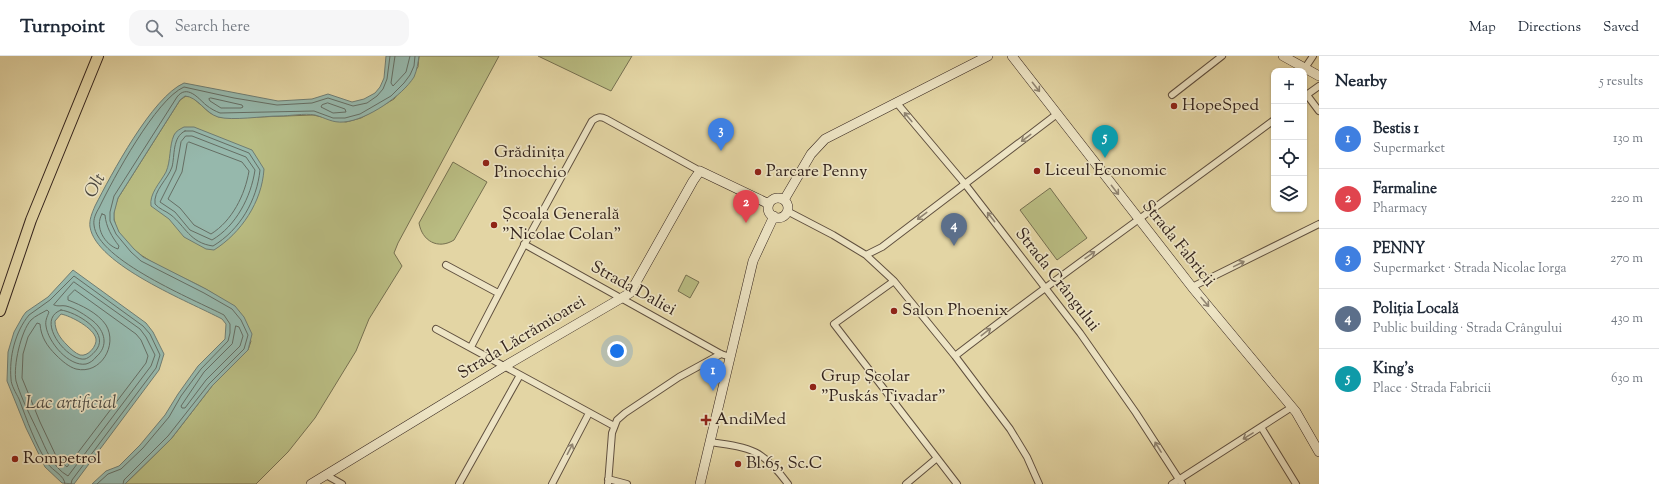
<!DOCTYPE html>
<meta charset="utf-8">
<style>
:root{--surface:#fff;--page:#f6f6f7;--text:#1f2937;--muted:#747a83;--line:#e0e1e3;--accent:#0b8043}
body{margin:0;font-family:"Sorts Mill Goudy",serif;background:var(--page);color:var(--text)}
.controls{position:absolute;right:12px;top:12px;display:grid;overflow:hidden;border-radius:8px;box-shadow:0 1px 3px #0004}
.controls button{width:36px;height:36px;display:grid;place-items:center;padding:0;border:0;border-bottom:1px solid var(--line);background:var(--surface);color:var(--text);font:20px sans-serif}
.you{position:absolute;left:617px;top:295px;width:14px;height:14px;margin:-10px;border:3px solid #fff;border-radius:50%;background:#1a73e8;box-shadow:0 0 0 6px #1a73e833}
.badge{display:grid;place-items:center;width:26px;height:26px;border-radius:50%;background:var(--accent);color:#fff;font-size:13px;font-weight:700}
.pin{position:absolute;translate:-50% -33px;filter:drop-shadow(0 1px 2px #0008)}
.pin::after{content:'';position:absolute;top:21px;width:14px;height:12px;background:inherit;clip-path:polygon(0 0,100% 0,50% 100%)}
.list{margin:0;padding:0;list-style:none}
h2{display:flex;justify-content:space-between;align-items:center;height:52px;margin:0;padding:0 16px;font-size:17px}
h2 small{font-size:13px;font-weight:400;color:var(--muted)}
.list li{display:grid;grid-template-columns:26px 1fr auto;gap:12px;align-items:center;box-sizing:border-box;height:60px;padding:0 16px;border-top:1px solid var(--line)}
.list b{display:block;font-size:15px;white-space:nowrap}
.list p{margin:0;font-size:13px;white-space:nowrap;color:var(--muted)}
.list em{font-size:13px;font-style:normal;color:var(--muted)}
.icon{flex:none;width:22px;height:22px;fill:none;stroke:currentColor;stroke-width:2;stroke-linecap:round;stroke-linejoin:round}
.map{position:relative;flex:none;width:1319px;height:428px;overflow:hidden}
header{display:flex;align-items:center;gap:24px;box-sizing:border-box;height:56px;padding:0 20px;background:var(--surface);border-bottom:1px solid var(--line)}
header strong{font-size:19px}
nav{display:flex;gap:22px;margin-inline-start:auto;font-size:14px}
.search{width:280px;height:36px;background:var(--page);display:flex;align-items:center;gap:10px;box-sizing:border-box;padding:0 14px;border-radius:12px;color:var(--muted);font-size:15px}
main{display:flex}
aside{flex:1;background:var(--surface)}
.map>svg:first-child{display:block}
.green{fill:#b9bc82;stroke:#767050}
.water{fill:#96b8ac;stroke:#6f7d73;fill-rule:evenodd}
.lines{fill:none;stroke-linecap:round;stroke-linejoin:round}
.shore{stroke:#656e64;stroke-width:1}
.street-casing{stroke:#60503f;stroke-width:8}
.secondary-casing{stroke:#34241d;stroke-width:10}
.primary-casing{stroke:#34241d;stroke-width:12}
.street{stroke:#ede4c4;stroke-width:6}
.secondary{stroke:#ede4c4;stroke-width:9}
.primary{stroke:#e3d5a4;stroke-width:10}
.oneway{stroke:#908470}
.poi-dot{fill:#8f2418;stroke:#ede4c4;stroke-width:1.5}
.labels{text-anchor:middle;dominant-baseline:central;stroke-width:3.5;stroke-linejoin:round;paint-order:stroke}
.poi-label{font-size:17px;fill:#34241d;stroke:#ede4c4;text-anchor:start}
.street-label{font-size:17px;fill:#34241d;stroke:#ede4c4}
.water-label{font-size:18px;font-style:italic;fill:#4c4941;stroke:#ede4c4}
</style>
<header>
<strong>Turnpoint</strong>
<div class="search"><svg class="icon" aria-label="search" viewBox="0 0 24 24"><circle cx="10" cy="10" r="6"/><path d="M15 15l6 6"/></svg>Search here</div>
<nav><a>Map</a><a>Directions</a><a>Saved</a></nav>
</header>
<main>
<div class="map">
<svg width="1319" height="428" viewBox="0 0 1319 428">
<rect width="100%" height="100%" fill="#e3d5a4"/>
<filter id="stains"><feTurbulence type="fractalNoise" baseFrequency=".005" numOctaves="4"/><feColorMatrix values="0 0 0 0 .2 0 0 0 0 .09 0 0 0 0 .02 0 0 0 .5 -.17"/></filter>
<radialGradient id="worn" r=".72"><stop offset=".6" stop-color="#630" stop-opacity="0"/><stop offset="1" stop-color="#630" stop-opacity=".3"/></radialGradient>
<path class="green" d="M 419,0 L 499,0 L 398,187 L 394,197 L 402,210 L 369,263 L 356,295 L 315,362 L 288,396 L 256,428 L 125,428 L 171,383 L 212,330 L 248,294 L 251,285 C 244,275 227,248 218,241 C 189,219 121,204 114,163 C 113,155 116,148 118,142 L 180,44 L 186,40 L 192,41 L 210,57 L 219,61 L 258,61 L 313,59 L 346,66 L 361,62 L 394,43 L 418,11 Z
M 538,0 L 632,0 L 611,35 Z
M 453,106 L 487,126 L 454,184 C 438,194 422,185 419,167 Z
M 1050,132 L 1087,182 L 1057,204 L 1020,154 Z
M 686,219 L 699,226 L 690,242 L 678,235 Z"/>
<path class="water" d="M 386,0 L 419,0 C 418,7 417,14 414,21 C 402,40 367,64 344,66 C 332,67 326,62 315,59 C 304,57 290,60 279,60 C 263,60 232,65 218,61 C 205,57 198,41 185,40 L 180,44 L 118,142 L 114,157 L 114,164 L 119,176 L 134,193 L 143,201 L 206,233 L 235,250 L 244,261 L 252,278 L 248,294 L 212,330 L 171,383 L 125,428 L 92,428 L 106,415 L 119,410 L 140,389 L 165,359 L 178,338 L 198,310 L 225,283 L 226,268 L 222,263 C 190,246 96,209 90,171 C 89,164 92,157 95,150 C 111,119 152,41 184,27 L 278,45 L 312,43 L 328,38 L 352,46 L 364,43 L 375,37 L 380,31 L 384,22 Z
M 184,71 L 194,71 L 252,94 L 264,113 C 262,146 241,177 214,194 L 206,193 L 184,181 L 169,163 L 151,150 C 149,138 160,127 166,116 C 171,105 169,90 174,79 C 176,75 180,73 184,71 Z
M 73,214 L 146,267 L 153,276 L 164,298 L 159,314 L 74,428 L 62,427 L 45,411 L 26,372 L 7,325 L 8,296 L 14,276 L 23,260 L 26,256 L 48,241 ZM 61,258 C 71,260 94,272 96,283 C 97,290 88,301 80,299 C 75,297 71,293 67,289 C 60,282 55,275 55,265 Z"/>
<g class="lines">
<path class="shore" d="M 395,0 L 391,27 L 393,30 L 406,16 L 410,0
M 211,42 L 242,49 L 243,51 L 241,52 L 221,52 L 210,45 L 209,43 Z
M 328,47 L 345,53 L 346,56 L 333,57 L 321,51 L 322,49 Z
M 185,75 L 193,75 L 249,97 L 260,114 C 257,144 240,174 213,190 C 190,187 185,170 171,159 C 166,155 159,153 155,148 C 153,135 168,123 172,111 C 175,100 172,81 185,75 Z
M 186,80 L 192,80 L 246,101 L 255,114 C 251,141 236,170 212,184 L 190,174 L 175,156 L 160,146 L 176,114 L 181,86 Z
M 189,86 L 242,106 L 249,115 C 245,139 232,165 211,178 L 194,169 L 180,152 L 168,143 L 182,116 L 187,88 Z
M 102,158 L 105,159 C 106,171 112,181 119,190 L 118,193 C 105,189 94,171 102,158 Z
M 74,226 L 140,273 L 146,281 L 155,299 L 151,310 L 68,420 C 52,411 46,393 39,378 C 31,361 21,342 16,325 C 13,310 21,275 31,264 C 35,260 42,257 47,254 L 49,256 C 47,261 45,265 46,270 C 48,286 69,311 86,308 C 90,307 94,304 96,301 C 109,290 105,275 93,265 C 85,259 75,252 66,250 C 62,249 58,251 54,249 Z
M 75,234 L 136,278 L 141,284 L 148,300 L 146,307 L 67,411 L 57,402 L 40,366 L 22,322 L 23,298 L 28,281 L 37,267 L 40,268 C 41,281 47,290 56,299 C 62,305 69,311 76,313 C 101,319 118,289 106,269 C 98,257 81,249 68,244 L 68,241 Z
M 61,254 C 76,256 109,275 97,293 C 94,297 89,302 85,303 C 68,306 34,264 61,254 Z
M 236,270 L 239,271 L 243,280 L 240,290 L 206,324 L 185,352 L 182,352 L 181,350 L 204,316 L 232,288 Z
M 65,428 C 65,420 52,414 48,408 C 35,388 27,364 19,343 C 16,337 11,329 11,323 C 9,301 15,276 29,259 L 50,244 L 74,220 L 143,270 L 150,278 L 160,299 L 156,312 L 72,424 L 71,428
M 97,428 L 108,418 L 121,413 L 143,392 L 169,361 L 181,340 L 201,313 L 228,285 L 230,277 L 230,268 L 224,259 C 195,244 97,204 94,169 C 93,163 96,157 99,152 C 113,123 156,43 184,31 L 234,42 L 277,49 L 312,47 L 328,42 L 353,50 L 367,47 L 377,40 L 383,33 L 387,23 L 390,0
M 123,428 L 124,424 L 168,380 L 209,328 L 244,293 L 248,279 L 241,264 L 232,253 L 204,237 L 141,205 L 131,196 L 116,178 L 110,165 L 110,156 L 114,140 L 177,41 C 187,28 198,42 206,49 C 211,53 215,55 220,57 L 314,55 L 333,62 L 345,62 L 360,58 L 391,40 L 404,27 L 410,19 L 414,10 L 415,0"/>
<g class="street-casing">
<path id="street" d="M 1305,12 L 1313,0
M 1172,39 L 1222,0
M 1307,39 L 1319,55
M 1305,40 L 1319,30
M 896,46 L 965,128 L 1080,277 L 1136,357 L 1182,428
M 787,155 L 833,179 L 866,199 L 894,225 L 955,300 L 1010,373 L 1027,401 L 1039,428
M 524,188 L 721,298 L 730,301
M 866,199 L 882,191 L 1057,58
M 446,209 L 498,237
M 894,225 L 834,268 L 957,428
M 1192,231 L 1319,168
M 436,273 L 614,370
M 471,291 L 522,193 L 592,65 C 597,61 600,60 606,63 L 700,115
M 955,300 C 1060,219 1168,143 1274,64
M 1261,371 L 1296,428
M 710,386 C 752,392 762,393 788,428
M 326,419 L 342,428
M 608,423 L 627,428
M 459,428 L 520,319
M 552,428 L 589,357
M 608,428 L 612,377 L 617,364 L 625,357 L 679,321 L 721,298
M 906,428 L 937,402
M 1172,428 L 1292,351"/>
</g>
<g class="secondary-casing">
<path id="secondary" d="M 1012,0 L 1192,231 L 1296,356 L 1319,396
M 1283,0 L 1319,20
M768 152a10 10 0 1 1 20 0a10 10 0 1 1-20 0Z
M 784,144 L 811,98 L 825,83 L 988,0
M 311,428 L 505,310 L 630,237 L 693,125 L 700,115 L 769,148
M 700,428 L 753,205 L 774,160"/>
</g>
<g class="primary-casing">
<path id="primary" d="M 0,255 L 31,164 L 98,0"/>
</g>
<use href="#street" class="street"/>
<use href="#secondary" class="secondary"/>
<use href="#primary" class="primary"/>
</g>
<defs><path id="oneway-shaft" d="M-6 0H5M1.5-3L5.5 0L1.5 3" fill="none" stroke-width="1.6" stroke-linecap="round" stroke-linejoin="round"/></defs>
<g class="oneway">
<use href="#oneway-shaft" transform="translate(1036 31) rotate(52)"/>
<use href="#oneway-shaft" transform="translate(908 61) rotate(-130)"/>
<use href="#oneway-shaft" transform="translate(1026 82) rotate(143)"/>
<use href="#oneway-shaft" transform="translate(1115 134) rotate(52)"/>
<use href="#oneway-shaft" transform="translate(922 160) rotate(143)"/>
<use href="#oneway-shaft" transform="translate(991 161) rotate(-128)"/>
<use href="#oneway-shaft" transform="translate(1090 199) rotate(-35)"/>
<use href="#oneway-shaft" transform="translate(1239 208) rotate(-26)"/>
<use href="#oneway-shaft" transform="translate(1205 246) rotate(50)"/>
<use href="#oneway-shaft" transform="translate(986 276) rotate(-38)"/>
<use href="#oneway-shaft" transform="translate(1248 380) rotate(148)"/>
<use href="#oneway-shaft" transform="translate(1158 391) rotate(-122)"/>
<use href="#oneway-shaft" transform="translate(570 393) rotate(-63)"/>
</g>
<g class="poi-dot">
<circle cx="1174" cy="50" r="4"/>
<circle cx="486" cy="107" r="4"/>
<circle cx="1037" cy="115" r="4"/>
<circle cx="758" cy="116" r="4"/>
<circle cx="494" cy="169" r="4"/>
<circle cx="894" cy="255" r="4"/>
<circle cx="813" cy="331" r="4"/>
<path d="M704 358h4v4h4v4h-4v4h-4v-4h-4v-4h4z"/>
<circle cx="15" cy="403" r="4"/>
<circle cx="738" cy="408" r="4"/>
</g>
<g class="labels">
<g class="poi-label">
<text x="1182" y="50">HopeSped</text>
<text x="494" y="97">Grădinița<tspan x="494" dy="20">Pinocchio</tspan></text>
<text x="1045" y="115">Liceul Economic</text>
<text x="766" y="116">Parcare Penny</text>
<text x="502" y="159">Școala Generală<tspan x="502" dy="20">"Nicolae Colan"</tspan></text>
<text x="902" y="255">Salon Phoenix</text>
<text x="821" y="321">Grup Școlar<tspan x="821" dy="20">"Puskás Tivadar"</tspan></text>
<text x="715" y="364">AndiMed</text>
<text x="23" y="403">Rompetrol</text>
<text x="746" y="408">Bl.65, Sc.C</text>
</g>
<g class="street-label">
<text transform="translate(1178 188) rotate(51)">Strada Fabricii</text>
<text transform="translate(1057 224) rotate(52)">Strada Crângului</text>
<text transform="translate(633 233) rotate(29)">Strada Daliei</text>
<text transform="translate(522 282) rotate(-31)">Strada Lăcrămioarei</text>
</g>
<g class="water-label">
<text transform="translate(96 130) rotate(-62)">Olt</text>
<text x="71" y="348">Lac artificial</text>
</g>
</g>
<rect width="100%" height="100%" filter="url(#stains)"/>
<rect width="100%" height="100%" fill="url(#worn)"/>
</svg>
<div class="controls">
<button>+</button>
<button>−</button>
<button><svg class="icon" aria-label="locate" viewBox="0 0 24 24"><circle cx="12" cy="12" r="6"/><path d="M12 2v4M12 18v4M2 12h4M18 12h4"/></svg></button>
<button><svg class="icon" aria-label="layers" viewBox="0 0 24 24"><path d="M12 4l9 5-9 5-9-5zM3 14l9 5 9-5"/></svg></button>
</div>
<div class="you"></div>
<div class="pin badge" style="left:713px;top:335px;background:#3f7fe0">1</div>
<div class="pin badge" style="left:746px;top:167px;background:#e0444e">2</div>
<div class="pin badge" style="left:721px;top:95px;background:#3f7fe0">3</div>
<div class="pin badge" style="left:954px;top:190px;background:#5c6f8a">4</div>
<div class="pin badge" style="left:1105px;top:102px;background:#0f9aa8">5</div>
</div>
<aside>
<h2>Nearby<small>5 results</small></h2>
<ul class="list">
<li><span class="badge" style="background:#3f7fe0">1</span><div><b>Bestis 1</b><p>Supermarket</p></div><em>130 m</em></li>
<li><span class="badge" style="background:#e0444e">2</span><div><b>Farmaline</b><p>Pharmacy</p></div><em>220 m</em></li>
<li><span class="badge" style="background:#3f7fe0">3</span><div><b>PENNY</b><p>Supermarket · Strada Nicolae Iorga</p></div><em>270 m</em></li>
<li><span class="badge" style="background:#5c6f8a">4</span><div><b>Poliția Locală</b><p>Public building · Strada Crângului</p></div><em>430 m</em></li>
<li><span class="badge" style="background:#0f9aa8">5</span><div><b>King's</b><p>Place · Strada Fabricii</p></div><em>630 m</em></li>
</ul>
</aside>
</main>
